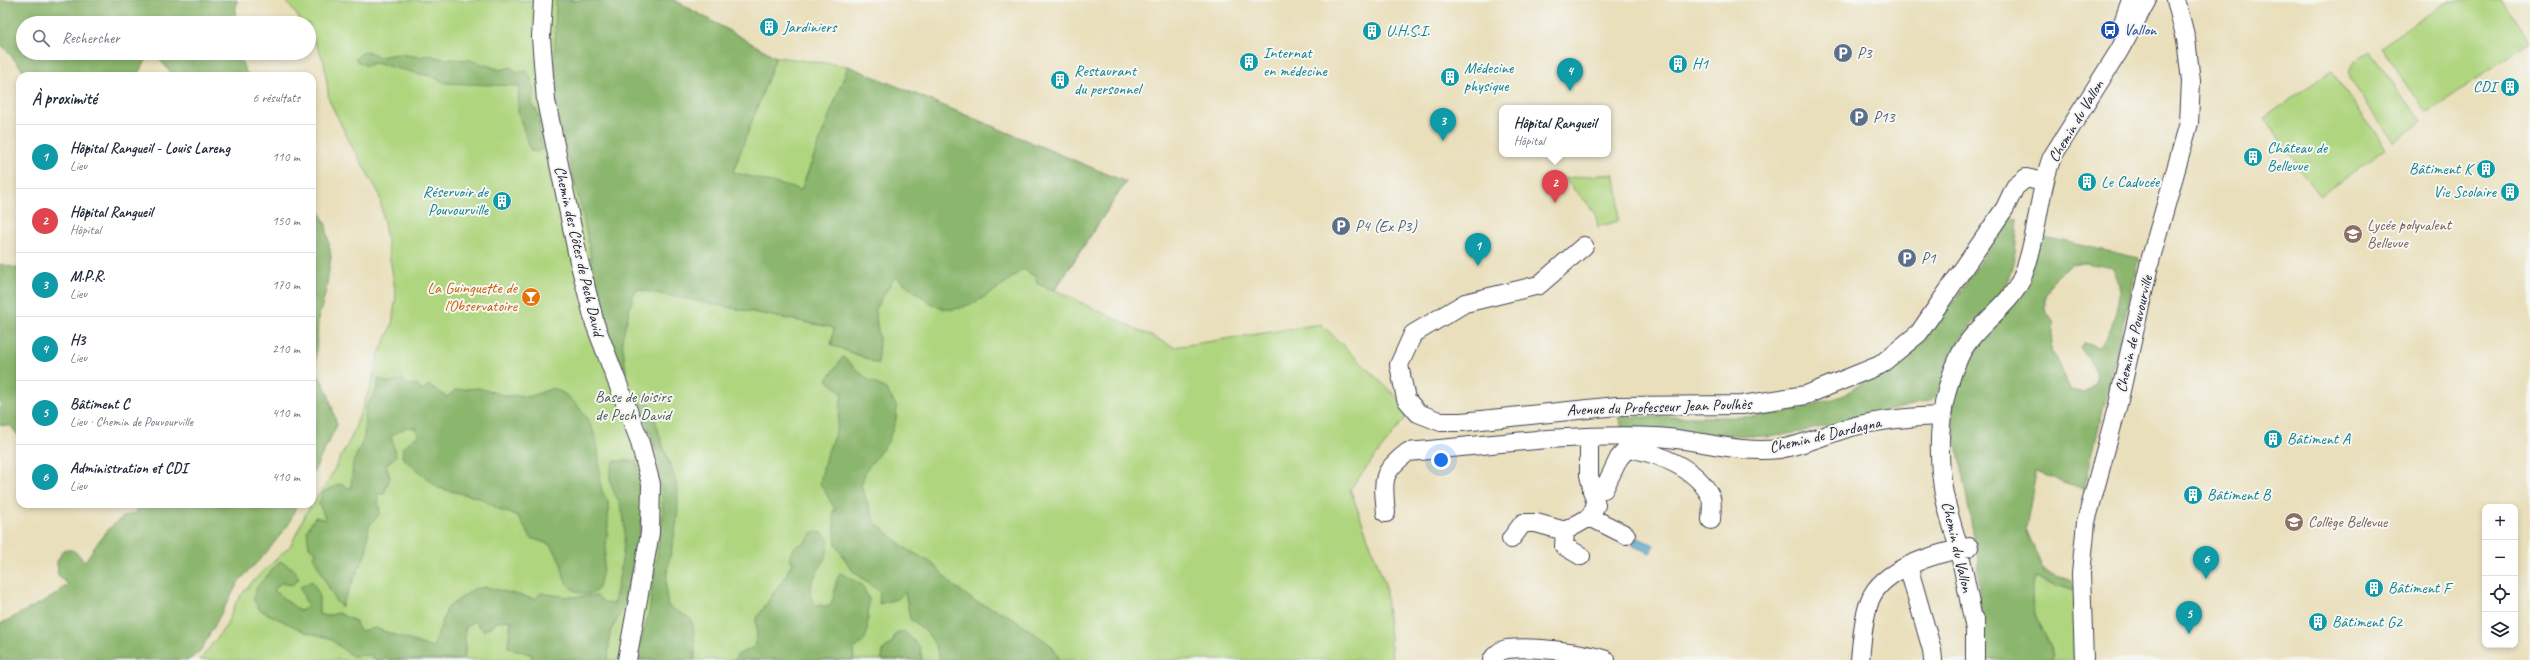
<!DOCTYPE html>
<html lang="fr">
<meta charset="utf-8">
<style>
:root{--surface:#fff;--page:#f2f2f3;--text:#1f2937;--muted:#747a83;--line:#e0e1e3;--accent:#2563eb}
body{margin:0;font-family:Caveat,sans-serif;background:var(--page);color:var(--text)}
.controls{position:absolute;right:12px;bottom:12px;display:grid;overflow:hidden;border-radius:8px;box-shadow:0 2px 6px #0003}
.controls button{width:36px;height:36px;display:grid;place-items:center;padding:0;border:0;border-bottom:1px solid var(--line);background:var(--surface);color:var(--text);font:20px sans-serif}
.you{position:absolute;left:1441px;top:460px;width:14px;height:14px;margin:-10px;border:3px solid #fff;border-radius:50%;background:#1a73e8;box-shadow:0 0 0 6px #1a73e833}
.badge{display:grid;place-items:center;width:26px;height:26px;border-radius:50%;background:var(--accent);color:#fff;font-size:13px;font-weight:700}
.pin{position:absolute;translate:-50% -33px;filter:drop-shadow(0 1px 2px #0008)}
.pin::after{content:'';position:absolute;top:21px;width:14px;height:12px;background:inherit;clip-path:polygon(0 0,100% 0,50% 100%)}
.popup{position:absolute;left:1499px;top:105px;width:112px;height:52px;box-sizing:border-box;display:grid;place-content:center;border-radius:8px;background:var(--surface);filter:drop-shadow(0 1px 3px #0005);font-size:13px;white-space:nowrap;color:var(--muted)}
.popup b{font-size:15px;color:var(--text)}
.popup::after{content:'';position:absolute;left:50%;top:100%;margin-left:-8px;border:8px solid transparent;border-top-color:var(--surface)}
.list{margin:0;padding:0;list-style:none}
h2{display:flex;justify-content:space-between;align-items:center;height:52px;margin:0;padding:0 16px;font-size:17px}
h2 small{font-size:13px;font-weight:400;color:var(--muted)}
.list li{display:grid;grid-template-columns:26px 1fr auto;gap:12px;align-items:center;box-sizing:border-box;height:64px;padding:0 16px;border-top:1px solid var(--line)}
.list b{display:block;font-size:15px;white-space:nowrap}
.list p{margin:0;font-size:13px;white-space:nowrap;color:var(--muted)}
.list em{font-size:13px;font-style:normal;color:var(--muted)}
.icon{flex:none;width:22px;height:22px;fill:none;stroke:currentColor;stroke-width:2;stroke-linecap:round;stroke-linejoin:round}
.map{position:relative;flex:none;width:2530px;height:660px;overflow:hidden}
.search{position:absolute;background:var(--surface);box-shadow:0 2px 6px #0003;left:16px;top:16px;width:300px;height:44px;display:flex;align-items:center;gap:10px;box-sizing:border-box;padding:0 14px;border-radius:22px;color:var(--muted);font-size:15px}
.panel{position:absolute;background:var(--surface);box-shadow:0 2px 6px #0003;left:16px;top:72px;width:300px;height:436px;border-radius:12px}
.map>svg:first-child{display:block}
.green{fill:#afd57e;stroke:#687c5c}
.forest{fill:#8bb66d;stroke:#566c54;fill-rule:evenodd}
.water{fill:#4fa4cb;stroke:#386383}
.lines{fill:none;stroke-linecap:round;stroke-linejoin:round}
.minor-casing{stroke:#403e4e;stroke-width:20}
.minor{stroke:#fff;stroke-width:18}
.labels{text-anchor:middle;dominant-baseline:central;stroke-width:4;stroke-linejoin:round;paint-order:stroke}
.culture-label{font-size:16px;fill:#0d838f;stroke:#f6f6f2;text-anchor:start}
.transit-label{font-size:16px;fill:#164399;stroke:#f6f6f2;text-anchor:start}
.service-label{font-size:16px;fill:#4e5e75;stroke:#f6f6f2;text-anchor:start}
.street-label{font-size:16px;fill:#22223b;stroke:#f6f6f2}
.education-label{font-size:16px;fill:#785e54;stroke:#f6f6f2;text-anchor:start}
.food-label{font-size:16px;fill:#c56008;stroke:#f6f6f2;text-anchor:end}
.park-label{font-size:16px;fill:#4c584f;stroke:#f6f6f2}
</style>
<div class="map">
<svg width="2530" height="660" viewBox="0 0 2530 660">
<rect width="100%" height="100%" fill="#f6f6f2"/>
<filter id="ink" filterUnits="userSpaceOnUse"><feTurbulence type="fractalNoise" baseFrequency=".025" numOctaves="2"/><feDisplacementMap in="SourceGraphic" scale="8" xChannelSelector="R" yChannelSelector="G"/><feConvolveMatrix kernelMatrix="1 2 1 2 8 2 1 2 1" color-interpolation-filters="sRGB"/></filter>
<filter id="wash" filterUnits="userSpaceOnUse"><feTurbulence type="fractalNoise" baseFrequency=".012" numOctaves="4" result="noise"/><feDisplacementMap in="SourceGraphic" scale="16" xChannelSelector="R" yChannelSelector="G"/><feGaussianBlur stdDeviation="0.9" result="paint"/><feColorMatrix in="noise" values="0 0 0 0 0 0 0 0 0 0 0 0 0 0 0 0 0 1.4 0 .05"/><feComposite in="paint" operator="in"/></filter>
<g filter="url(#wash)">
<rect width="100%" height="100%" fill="#e9dfbb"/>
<path class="green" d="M 285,0 L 674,0 L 776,57 L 848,66 L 1126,182 L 1055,290 L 1174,347 L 1321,324 L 1411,411 L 1350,489 L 1385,584 L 1392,660 L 200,660 L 226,626 L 236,602 L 250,584 L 291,545 L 306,513 L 328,481 L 351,438 L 373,380 L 378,356 L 392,325 L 396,295 L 379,193 L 350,143 L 329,100 L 324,61 L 309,31 L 309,23 L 303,23 Z
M 2449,0 L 2502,0 L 2530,42 L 2427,113 L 2381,47 Z
M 2370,52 L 2421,122 L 2394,142 L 2349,78 C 2346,63 2359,59 2370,52 Z
M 2331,71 L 2386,148 L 2320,196 L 2264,118 Z
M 1614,174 L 1619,196 L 1618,221 L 1598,227 C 1596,204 1576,196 1565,178 Z
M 2035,578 L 2075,591 L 2074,660 L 2050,660 L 2053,655 C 2043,624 2024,614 2035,578 Z"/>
<path class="forest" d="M 0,0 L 237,0 L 234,23 L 23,23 L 23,53 L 151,53 L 136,76 L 28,76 L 0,43 Z
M 556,0 L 674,0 L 776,57 L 733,172 L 801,190 L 848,66 L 1126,182 L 1054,290 L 1037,284 L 1036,277 L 1023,269 C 1006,283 962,319 938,307 C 923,300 910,286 895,277 L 875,309 L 879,339 L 878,364 L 863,357 L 831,345 L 834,328 L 635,289 L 622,339 L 626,372 L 622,375 L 603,323 L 583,215 L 558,118 L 554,70 Z
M 362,52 L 372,53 L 380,57 L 397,54 L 422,57 L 428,54 L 437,58 L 470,60 L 501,70 L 511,67 L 515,71 L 523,72 L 525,70 L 530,76 L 534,90 L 532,104 L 538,113 L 542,149 L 537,152 L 531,151 L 518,113 L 519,86 L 445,83 L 433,77 L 379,64 L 373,63 L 367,66 L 355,60 Z
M 154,53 L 238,53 L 246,72 L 250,76 L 174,76 Z
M 312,194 L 326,225 L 331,257 L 326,290 L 318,320 L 315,368 L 328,393 L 337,425 L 312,475 Z
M 2008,217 L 2018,219 C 2016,238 2016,259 2009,277 C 2001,301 1976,317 1962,337 C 1950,354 1944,377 1936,396 L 1929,401 L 1801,432 L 1768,437 L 1623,428 L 1618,417 L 1751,417 L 1794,411 L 1842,396 L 1895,362 L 1957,297 Z
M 2040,236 L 2139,258 L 2084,489 L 2036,472 L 2026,529 L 2044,572 L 2072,581 L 2075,591 L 2035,578 C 2025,613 2043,625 2053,656 L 2050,660 L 1981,660 L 1978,559 L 1951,413 L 1955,385 L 1978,338 ZM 2086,263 L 2113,268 C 2115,274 2120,283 2119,289 C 2119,306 2111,337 2098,347 L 2084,343 L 2080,348 C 2094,366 2107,377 2084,393 L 2070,390 L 2059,362 L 2051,351 L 2054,323 L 2045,310 L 2045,296 L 2055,277 L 2071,265 Z
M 0,264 L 20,269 L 20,438 L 11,426 L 0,425 Z
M 843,357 L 867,379 L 886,389 L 897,407 L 896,419 L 888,442 L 866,470 L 861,486 L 875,522 L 905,548 L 932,563 L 954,586 L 974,601 L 1006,614 L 1051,645 L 1060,660 L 940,660 C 934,638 929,633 910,619 L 905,592 L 898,599 L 879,604 L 880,592 L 852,570 L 836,545 L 833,510 L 836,511 L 820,483 L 826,456 L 837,429 L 842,393 L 827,380 Z
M 379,378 L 388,383 L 403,379 L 409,385 L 417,384 L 421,391 L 429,385 L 447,397 L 455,390 L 478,388 L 507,396 L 517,395 L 529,397 L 553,388 C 571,395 586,413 593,431 C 602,450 597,471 602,491 C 603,495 607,498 608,502 C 610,514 604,582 597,590 C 589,598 577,593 570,587 C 563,581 564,572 561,564 C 559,558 555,551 551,545 L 531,538 L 517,515 L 502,511 L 480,498 L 438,488 L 402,457 L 403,447 L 419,435 L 415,428 L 407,427 L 391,436 L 396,456 L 386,465 L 390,477 L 384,494 L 377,494 L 380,513 L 369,526 L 366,553 L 341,607 L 335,600 L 313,556 L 317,553 L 309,547 L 307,530 L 315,517 L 326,520 L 319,504 L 323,492 L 340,484 L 351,489 L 353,463 L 364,438 L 366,407 L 377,389 Z
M 638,395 L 642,395 C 655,409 656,426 662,443 C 668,462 677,477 678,498 C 680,533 660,573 668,606 L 691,619 C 695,631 695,647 695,660 L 636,660 L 649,612 L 663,512 L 659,461 L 646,420 L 635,399 Z
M 614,461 L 635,461 L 640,470 L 644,501 L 637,551 L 625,605 L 610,632 L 608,660 L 531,660 L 532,655 L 508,647 L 511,620 L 499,621 L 484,631 L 474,621 L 465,629 L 465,657 L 460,660 L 375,660 L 370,655 L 352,656 L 329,638 L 305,632 L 260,610 L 253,599 L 257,587 L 280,561 L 294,569 L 299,579 L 292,585 L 280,583 L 274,591 L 300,611 L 308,607 L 300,587 L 312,581 L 319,594 L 319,614 L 325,616 L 338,613 L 355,621 L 360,631 L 375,628 L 433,648 L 447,608 L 474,589 L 486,587 L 535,599 L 541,593 L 567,597 L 597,596 L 605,603 L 614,604 C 619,579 629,534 622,510 C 615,490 604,483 614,461 Z
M 139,504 L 297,504 L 289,524 L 266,553 L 239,581 L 201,650 L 189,660 L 0,660 L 0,624 L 52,597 L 68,584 L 58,575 L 57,562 L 63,550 L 73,550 L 85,561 C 98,543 112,517 135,513 Z
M 813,532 L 823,533 L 829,540 C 828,546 827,553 825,558 C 818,574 804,586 814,604 L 829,607 C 837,596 833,584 840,573 L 862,585 L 869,599 L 867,633 L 864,641 L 853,650 L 854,660 L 735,660 L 737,655 L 754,647 L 757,635 L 756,619 L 785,577 L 792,563 L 790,554 L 795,547 L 804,543 Z
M 904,631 L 920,647 L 922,660 L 882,660 L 883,650 L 892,643 L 896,633 Z"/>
<path class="water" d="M 1636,537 L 1654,545 L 1650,553 L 1633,546 Z"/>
</g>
<g filter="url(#ink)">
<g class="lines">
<g class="minor-casing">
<path id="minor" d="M 543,0 L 541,37 L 546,101 L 578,257 L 595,324 L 639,439 L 651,484 L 650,533 L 627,660
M 2120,31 L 2131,0
M 1584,246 L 1539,285 L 1465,303 L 1413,334 L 1399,365 L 1406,399 L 1418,413 L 1441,422 L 1462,422 L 1617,406 L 1742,405 L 1806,395 L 1880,365 L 1919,333 L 2005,208 L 2015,187 L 2026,178 L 2039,181 L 2043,187
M 1592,491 L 1604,489 L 1619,458 L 1628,448 C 1658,453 1699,469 1711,498 C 1713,504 1711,514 1711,520
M 1386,513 C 1383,480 1380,473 1408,452 C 1490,445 1574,433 1656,437 C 1698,439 1737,454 1779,449 C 1806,445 1830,432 1855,426 C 1884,419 1913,417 1942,416
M 1590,517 L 1626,535
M 1565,531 L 1564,546 L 1581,556
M 1511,539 L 1523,523 L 1536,523 L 1565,531 L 1590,517 L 1596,505 L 1589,475 L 1589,438
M 1908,566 L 1932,650 L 1933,660
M 1975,619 L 1975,660
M 1975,630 C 1970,604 1965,577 1959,550 C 1954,529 1946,509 1943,488 C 1936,444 1940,396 1960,355 C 1975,325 2009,307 2021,280 C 2038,241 2037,196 2052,157 L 2119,51 L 2147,0
M 1492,660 C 1495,655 1501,650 1507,649 C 1531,646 1583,652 1606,660
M 1860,660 C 1862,640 1863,619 1870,600 C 1882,568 1938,553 1969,547
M 2084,660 L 2081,574 L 2086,522 L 2118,404 L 2150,261 L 2189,123 L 2191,81 L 2186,39 L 2176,0"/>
</g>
<use href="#minor" class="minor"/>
</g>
</g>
<defs>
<g id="building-disc" transform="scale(1)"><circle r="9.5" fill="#0f9aa8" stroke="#f6f6f2"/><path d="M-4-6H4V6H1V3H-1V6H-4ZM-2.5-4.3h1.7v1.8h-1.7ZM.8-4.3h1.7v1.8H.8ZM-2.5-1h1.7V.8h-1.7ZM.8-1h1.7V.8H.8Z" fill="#fff"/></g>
<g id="bus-disc" transform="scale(1)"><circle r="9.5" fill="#1a4fb4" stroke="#f6f6f2"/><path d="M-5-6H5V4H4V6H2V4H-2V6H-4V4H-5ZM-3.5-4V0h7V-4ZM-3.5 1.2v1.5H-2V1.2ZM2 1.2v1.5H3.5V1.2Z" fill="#fff"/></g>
<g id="parking-disc" transform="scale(1)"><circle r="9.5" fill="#5c6f8a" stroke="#f6f6f2"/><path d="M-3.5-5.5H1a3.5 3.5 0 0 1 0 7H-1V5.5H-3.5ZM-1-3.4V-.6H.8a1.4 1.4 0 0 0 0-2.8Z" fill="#fff"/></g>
<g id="school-disc" transform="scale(1)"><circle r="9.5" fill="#8d6e63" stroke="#f6f6f2"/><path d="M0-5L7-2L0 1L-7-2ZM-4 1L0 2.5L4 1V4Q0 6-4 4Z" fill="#fff"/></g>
<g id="bar-disc" transform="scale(1)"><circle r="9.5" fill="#e8710a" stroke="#f6f6f2"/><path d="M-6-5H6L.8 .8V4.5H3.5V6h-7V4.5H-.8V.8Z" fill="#fff"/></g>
</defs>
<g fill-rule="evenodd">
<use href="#building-disc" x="769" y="27"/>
<use href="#bus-disc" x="2110" y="30"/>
<use href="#building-disc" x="1372" y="31"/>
<use href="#parking-disc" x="1843" y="53"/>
<use href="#building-disc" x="1249" y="62"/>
<use href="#building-disc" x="1678" y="64"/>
<use href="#building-disc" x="1450" y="77"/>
<use href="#building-disc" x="1060" y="80"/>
<use href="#building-disc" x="2510" y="87"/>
<use href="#parking-disc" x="1859" y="117"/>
<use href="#building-disc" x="2253" y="157"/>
<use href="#building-disc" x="2486" y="169"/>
<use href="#building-disc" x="2087" y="182"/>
<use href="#building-disc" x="2510" y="192"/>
<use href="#building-disc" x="502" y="201"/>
<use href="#parking-disc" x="1341" y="226"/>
<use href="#school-disc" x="2353" y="234"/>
<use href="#parking-disc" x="1907" y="258"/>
<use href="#bar-disc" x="531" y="297"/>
<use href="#building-disc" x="2273" y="439"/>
<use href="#building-disc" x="2193" y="495"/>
<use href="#school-disc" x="2294" y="522"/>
<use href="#building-disc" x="2374" y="588"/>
<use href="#building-disc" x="2318" y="622"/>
</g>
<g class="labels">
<g class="culture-label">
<text x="783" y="27">Jardiniers</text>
<text x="1386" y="31">U.H.S.I.</text>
<text x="1263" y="53">Internat<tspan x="1263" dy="18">en médecine</tspan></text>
<text x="1692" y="64">H1</text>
<text x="1464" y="68">Médecine<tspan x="1464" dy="18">physique</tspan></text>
<text x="1074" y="71">Restaurant<tspan x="1074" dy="18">du personnel</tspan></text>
<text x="2496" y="87" text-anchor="end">CDI</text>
<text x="2267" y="148">Château de<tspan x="2267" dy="18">Bellevue</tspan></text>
<text x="2472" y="169" text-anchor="end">Bâtiment K</text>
<text x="2101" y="182">Le Caducée</text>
<text x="488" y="192" text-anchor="end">Réservoir de<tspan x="488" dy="18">Pouvourville</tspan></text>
<text x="2496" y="192" text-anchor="end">Vie Scolaire</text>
<text x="2287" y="439">Bâtiment A</text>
<text x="2207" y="495">Bâtiment B</text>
<text x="2388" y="588">Bâtiment F</text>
<text x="2332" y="622">Bâtiment G2</text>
</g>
<g class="transit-label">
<text x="2124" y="30">Vallon</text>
</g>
<g class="service-label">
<text x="1857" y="53">P3</text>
<text x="1873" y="117">P13</text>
<text x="1355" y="226">P4 (Ex P3)</text>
<text x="1921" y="258">P1</text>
</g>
<g class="street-label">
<text transform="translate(2076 121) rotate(-59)">Chemin du Vallon</text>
<text transform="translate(579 251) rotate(77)">Chemin des Côtes de Pech David</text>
<text transform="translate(2134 334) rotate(-77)">Chemin de Pouvourville</text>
<text transform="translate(1659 407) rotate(-2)">Avenue du Professeur Jean Poulhès</text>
<text transform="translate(1825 435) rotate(-13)">Chemin de Dardagna</text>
<text transform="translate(1957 547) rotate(77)">Chemin du Vallon</text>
</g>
<g class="education-label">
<text x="2367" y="225">Lycée polyvalent<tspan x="2367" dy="18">Bellevue</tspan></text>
<text x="2308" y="522">Collège Bellevue</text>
</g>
<g class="food-label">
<text x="517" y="288">La Guinguette de<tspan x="517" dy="18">l'Observatoire</tspan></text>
</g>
<g class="park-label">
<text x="633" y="397">Base de loisirs<tspan x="633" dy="18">de Pech David</tspan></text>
</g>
</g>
</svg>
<div class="controls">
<button>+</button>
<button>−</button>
<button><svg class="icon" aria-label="locate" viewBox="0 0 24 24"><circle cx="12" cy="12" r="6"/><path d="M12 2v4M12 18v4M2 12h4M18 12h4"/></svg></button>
<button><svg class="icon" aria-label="layers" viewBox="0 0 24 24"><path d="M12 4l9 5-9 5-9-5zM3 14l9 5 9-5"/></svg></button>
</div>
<div class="you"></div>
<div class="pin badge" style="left:1478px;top:266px;background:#0f9aa8">1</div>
<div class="pin badge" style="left:1555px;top:203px;background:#e0444e">2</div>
<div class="popup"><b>Hôpital Rangueil</b>Hôpital</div>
<div class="pin badge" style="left:1443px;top:141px;background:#0f9aa8">3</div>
<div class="pin badge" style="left:1570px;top:91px;background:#0f9aa8">4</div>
<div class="pin badge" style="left:2189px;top:634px;background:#0f9aa8">5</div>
<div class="pin badge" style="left:2206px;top:579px;background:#0f9aa8">6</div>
<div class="search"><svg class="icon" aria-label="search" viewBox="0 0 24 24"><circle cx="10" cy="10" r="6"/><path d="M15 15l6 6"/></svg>Rechercher</div>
<section class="panel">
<h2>À proximité<small>6 résultats</small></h2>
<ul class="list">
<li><span class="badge" style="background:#0f9aa8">1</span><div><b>Hôpital Rangueil - Louis Lareng</b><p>Lieu</p></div><em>110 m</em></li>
<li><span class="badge" style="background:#e0444e">2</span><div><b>Hôpital Rangueil</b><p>Hôpital</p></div><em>150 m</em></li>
<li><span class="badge" style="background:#0f9aa8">3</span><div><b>M.P.R.</b><p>Lieu</p></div><em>170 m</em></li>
<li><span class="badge" style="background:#0f9aa8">4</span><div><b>H3</b><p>Lieu</p></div><em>210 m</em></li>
<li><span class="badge" style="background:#0f9aa8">5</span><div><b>Bâtiment C</b><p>Lieu · Chemin de Pouvourville</p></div><em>410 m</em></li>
<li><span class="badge" style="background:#0f9aa8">6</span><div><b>Administration et CDI</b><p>Lieu</p></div><em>410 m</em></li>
</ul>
</section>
</div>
